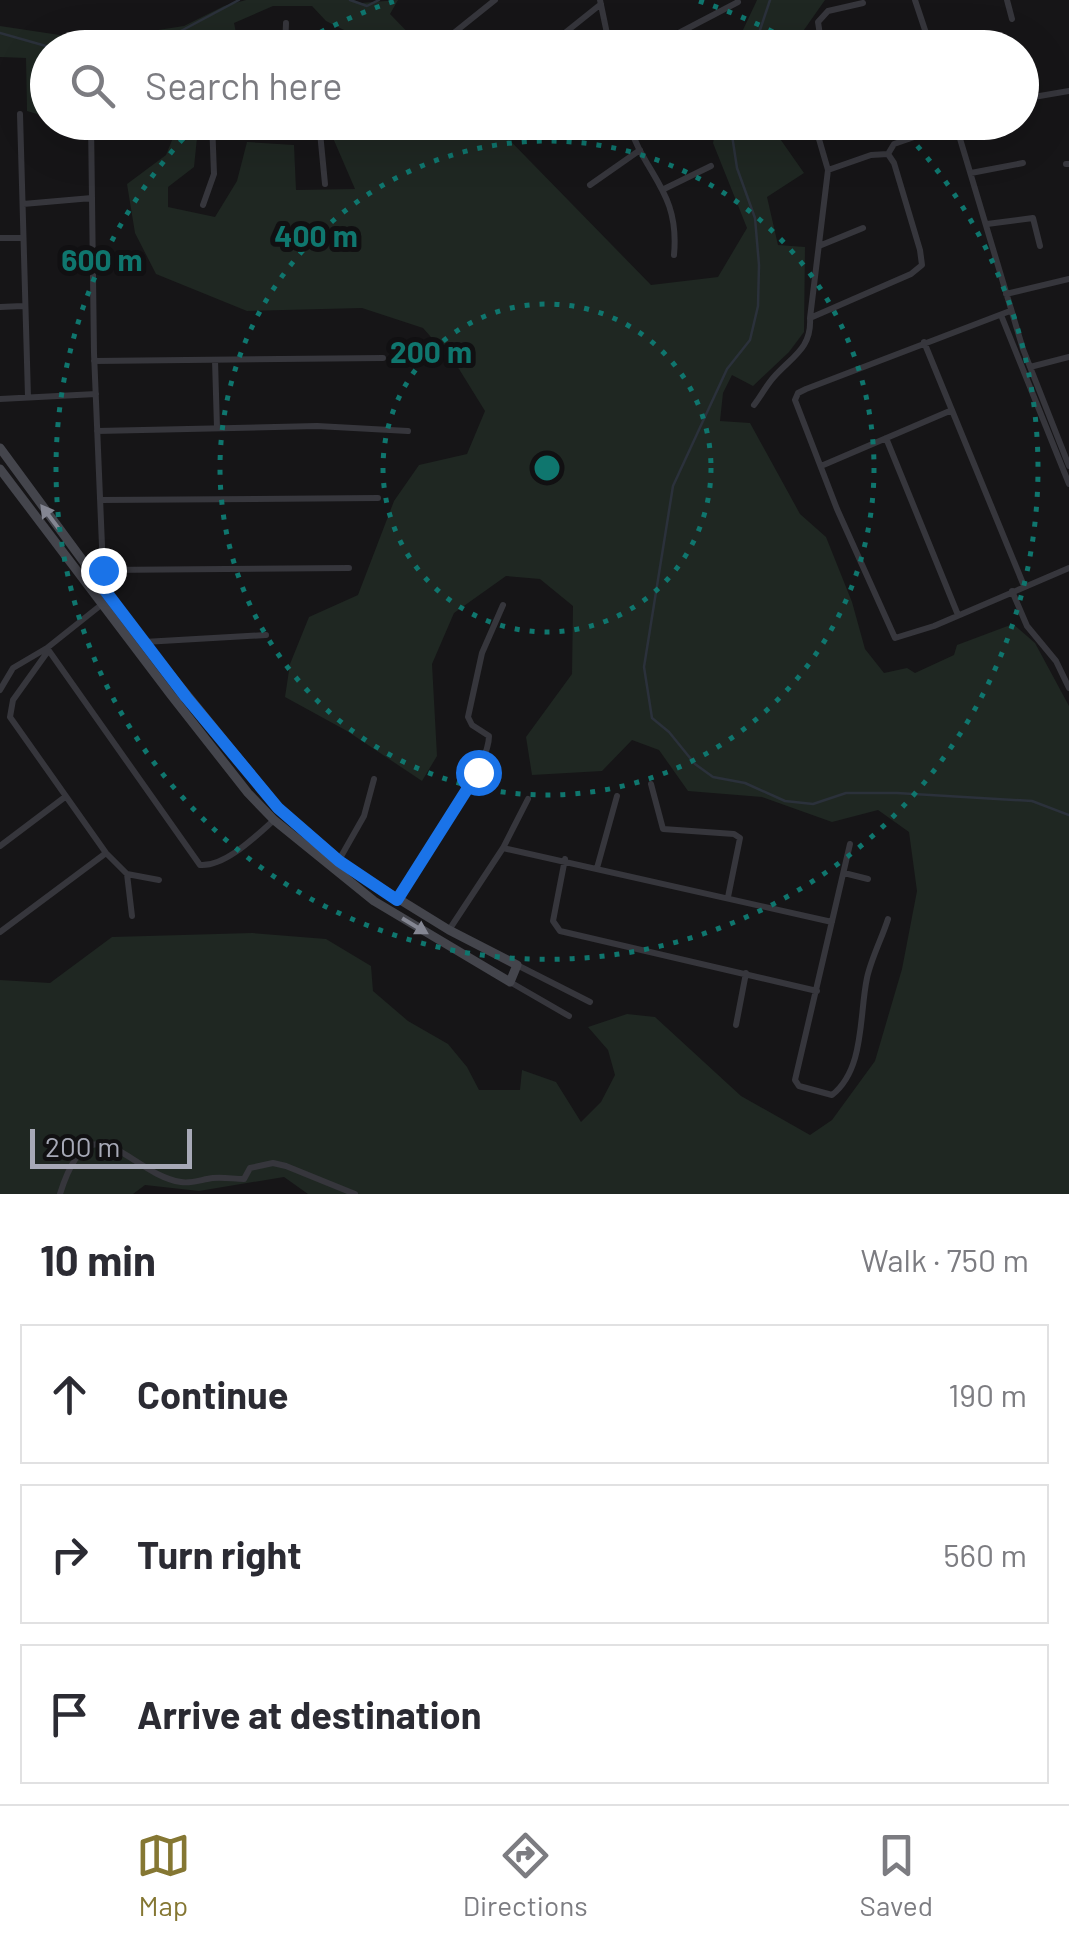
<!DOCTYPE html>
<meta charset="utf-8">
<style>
:root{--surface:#fff;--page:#f2f2f3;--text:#2b2b33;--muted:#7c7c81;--line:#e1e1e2;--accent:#857733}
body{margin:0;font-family:Barlow,sans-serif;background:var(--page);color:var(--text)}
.scale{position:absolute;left:30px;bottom:25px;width:162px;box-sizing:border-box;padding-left:10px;border:5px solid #a7a9b7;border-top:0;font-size:28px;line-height:35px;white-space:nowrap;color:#a7a9b7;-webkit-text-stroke:8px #111012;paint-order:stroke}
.stop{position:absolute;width:30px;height:30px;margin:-22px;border:8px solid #1a73e8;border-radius:50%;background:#fff}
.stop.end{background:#1a73e8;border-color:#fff;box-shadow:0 2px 10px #0008}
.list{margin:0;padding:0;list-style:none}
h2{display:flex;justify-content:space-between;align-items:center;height:130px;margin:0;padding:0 40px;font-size:42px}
h2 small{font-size:32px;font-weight:400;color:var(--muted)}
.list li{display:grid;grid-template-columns:65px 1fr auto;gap:30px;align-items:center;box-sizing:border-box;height:140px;margin:0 20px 20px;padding:0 20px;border:2px solid var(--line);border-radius:0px}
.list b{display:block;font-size:38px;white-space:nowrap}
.list em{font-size:32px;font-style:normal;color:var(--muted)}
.icon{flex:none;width:55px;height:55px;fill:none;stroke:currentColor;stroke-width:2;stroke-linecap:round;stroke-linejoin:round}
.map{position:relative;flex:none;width:1069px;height:1194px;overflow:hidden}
.search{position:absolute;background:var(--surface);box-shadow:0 10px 40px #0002;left:30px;right:30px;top:30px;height:110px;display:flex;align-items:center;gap:25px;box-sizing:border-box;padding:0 35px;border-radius:55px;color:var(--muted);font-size:38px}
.sheet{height:610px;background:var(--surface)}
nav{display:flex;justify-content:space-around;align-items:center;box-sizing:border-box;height:140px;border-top:2px solid var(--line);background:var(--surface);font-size:28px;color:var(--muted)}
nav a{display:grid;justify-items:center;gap:5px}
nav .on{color:var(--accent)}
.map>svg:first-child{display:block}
.green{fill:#1f2722}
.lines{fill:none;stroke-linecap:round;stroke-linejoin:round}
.stream{stroke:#2b313b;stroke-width:2.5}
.street{stroke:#36363c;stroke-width:6}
.secondary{stroke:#44454c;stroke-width:9}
.oneway{fill:#848692}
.route{stroke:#1a73e8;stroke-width:12}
.ring{fill:none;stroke:#0f766e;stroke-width:5;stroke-dasharray:5 10}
.centre{fill:#0f766e;stroke:#111012;stroke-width:5}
.ring-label{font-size:30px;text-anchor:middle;font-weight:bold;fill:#0f766e;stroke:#111012;stroke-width:10;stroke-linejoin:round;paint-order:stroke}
</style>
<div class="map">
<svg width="1069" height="1194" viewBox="0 0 1069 1194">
<rect width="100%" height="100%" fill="#161517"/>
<path class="green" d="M 246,0 L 354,0 L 361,3 L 398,0 L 390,14 L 422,47 L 353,47 L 358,37 L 326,21 L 312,6 L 273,6 L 234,23 L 239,47 L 48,48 L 47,117 L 27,111 L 26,58 L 0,57 L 0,26 L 93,40 L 184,26 L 224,6 Z
M 757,0 L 825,0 L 792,47 L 735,47 Z
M 179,123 L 198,128 L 194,167 L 168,187 L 168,207 L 215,217 L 237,181 L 247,142 L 294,145 L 296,190 L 355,189 L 333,138 L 331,123 L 493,123 L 651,285 L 718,277 L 747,228 L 713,143 L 717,123 L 769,123 L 804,173 L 767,197 L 778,245 L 805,247 L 804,332 L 789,352 L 753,386 L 732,375 L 723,393 L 720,421 L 750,423 L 800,514 L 826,537 L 852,602 L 865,649 L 884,673 L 907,668 L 915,673 L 954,655 L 957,645 L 1013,624 L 1035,643 L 1069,706 L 1069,1194 L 308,1194 L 284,1177 L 199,1191 L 145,1185 L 133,1194 L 0,1194 L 0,980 L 50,983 L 112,937 L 252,933 L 326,939 L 371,966 L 373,991 L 408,1021 L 448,1044 L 467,1067 L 479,1090 L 520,1090 L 522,1070 L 556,1082 L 581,1122 L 601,1102 L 615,1075 L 608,1050 L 588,1027 L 627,1014 L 655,1017 L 741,1096 L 810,1135 L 832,1120 L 875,1061 L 902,969 L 917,891 L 909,832 L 878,810 L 832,822 L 762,797 L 688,791 L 659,750 L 632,740 L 602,771 L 532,775 L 526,737 L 572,674 L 573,606 L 540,579 L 506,576 L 454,613 L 432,664 L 437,756 L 422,781 L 347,731 L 285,697 L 290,664 L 309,617 L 358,595 L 394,501 L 419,465 L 467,454 L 485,411 L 459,369 L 423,328 L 362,308 L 247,311 L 156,274 L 135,233 L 127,184 L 166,155 Z"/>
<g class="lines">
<path class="stream" d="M 350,0 L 367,6 L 379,0
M 0,33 L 53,48
M 70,48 L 145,44 L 179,32 L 239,0
M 754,48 L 770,0
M 730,122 L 737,168 L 755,218 L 759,265 L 758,306 L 750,340 L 727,369 L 673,486 L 644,667 L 652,718 L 669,732 L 695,764 L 713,777 L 745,783 L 785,801 L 813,804 L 846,793 L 897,793 L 1032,801 L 1069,815"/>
<path class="street" d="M 600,0 L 610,48
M 915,0 L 931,48
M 1007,0 L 1012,19
M 285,48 L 286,23
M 435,48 L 495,0
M 546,48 L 601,4
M 650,48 L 738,2
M 822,48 L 818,22 L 828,11 L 863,3
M 1022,99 L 1069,91
M 20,114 L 28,397
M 91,122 L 94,353 L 103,570 L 94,576
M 319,122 L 325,184
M 628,122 C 645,176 680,191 674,255
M 955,122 L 1023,349 L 1069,466
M 92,132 L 151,122
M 632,136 L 655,122
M 539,138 L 560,122
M 888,154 L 894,144 L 917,136
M 1066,164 L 1069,164
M 971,173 L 1023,163
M 590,185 L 640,150
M 664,189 L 711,166
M 23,204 L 92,198
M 203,205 L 214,174 L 212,122
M 987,224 L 1033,218 L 1040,246
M 0,238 L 23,238
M 819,246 L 863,228
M 1006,294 L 1069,279
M 0,307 L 23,306
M 1010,311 L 806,389 L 798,393 L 795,400 L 837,509 L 895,638 L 934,626 L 1069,568
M 1001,315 L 1069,484
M 810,318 L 828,170 L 814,122
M 924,342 L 1024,586
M 215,360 L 217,428
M 94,361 L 383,358
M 1030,367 L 1069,357
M 0,399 L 96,394
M 754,405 C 761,396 766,386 773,378 C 791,357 812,349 810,318 L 911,274 L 922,265 L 920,250 L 894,163 L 888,154 L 871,155 L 828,170
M 97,431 L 317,426 L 408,431
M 886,438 L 958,615
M 821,466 L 952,410
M 100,500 L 378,498
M 103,570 L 349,568
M 1012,591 L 1027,626 L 1056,661 L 1069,688
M 101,605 L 47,648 L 46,654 L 13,700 L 10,717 L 106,853 L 127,874 L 159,880
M 144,642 L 266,635
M 0,690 L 13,668 L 47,648 L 200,865 C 225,867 256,836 274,820
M 651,784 L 663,829 L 734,834 L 740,838 L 728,897
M 850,844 L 795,1080 L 799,1086 L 832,1095 C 865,1069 859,1015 867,978 C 871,959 882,938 888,919
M 0,846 L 65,797
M 503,848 L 832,922
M 565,859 L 553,921 L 560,931 L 817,991
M 339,860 L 364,816 L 374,779
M 597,868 L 617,796
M 844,873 L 868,879
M 127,874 L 132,916
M 397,899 C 419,865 489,771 489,736 L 472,725 L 468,717 L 482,653 L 503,605
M 449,930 L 503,848 L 528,799
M 0,932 L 106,853
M 517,965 L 590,1002
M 510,982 L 569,1016
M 736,1025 L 746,973
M 60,1194 C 91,1094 128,1174 181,1182 C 191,1184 203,1179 213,1178 C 224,1177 234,1179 244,1179 L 250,1168 L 273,1163 L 286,1166 L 355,1194"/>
<path class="secondary" d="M 0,448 L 131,626 L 279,808 L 350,869 L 449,930 L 517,965 L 510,982 L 374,901 L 274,820 L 248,793 L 171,695 L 0,469"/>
</g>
<defs><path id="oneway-solid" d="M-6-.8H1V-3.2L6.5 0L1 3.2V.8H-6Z" transform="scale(2.5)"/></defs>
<g class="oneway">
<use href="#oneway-solid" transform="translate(50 517) rotate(-127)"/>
<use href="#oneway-solid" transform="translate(415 926) rotate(31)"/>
</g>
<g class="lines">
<path class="route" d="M 103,570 L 94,576 L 186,697 L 278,808 L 339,861 L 397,900 L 478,772"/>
</g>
<g class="ring">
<circle cx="547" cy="468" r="164"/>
<circle cx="547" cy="468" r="327"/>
<path d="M294 47A491 491 0 0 1 395 1M699 1A491 491 0 0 1 800 47M897 124A491 491 0 1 1 197 124"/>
</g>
<circle cx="547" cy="468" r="15" class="centre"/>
<g class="ring-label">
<text x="316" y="247">400 m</text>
<text x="102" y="271">600 m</text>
<text x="431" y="363">200 m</text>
</g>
</svg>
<div class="scale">200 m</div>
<div class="stop" style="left:478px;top:772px"></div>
<div class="stop end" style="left:103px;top:570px"></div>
<div class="search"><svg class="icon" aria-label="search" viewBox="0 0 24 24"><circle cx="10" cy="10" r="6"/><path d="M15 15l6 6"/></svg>Search here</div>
</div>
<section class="sheet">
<h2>10 min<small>Walk · 750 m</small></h2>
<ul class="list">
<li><svg class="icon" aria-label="ahead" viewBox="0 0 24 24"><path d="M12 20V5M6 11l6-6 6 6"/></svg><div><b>Continue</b></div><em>190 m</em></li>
<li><svg class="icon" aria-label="right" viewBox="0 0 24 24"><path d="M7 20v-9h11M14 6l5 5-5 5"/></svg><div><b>Turn right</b></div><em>560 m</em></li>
<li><svg class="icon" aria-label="arrive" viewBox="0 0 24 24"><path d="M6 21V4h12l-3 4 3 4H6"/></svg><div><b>Arrive at destination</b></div></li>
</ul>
</section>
<nav>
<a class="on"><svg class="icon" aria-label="map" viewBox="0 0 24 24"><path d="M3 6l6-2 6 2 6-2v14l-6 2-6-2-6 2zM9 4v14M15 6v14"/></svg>Map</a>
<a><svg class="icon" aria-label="directions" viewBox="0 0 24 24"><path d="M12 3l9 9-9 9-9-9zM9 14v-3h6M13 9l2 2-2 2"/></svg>Directions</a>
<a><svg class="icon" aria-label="saved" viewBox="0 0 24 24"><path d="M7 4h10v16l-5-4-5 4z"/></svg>Saved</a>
</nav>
